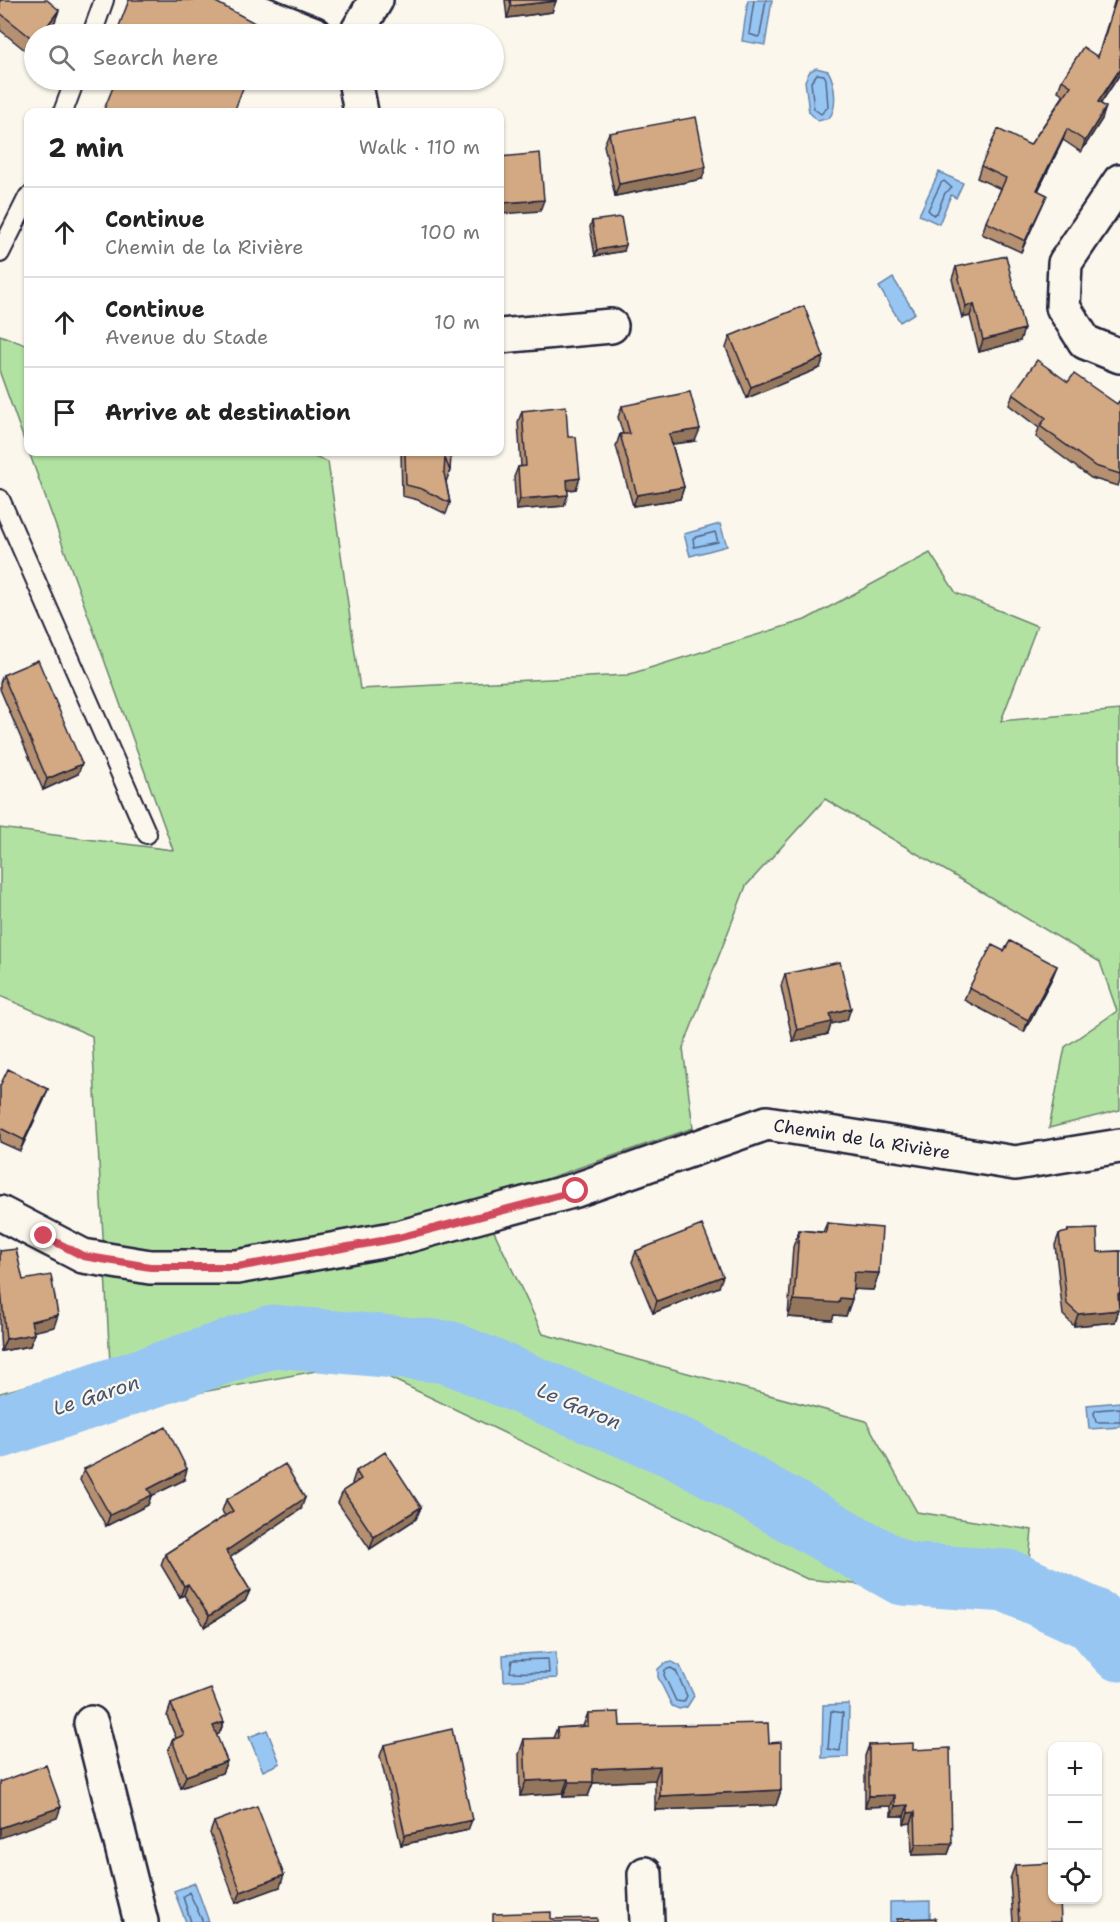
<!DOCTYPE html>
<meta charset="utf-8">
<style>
:root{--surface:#fff;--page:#f6f6f6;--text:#222;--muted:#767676;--line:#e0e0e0}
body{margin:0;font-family:"Shantell Sans",sans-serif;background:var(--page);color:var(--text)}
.controls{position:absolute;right:18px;bottom:18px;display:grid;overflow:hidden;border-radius:12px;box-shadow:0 2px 4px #0004}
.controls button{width:54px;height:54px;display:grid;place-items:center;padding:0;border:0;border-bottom:2px solid var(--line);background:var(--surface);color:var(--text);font:30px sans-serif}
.stop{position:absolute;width:18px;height:18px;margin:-14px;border:4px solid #d1495b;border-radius:50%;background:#fff}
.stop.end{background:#d1495b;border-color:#fff;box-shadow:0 2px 6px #0008}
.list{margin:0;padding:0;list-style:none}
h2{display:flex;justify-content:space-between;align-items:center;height:78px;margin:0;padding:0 24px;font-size:26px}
h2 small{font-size:20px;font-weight:400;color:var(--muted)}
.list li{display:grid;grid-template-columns:39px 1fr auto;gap:18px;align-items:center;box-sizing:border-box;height:90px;padding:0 24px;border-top:2px solid var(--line)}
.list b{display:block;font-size:22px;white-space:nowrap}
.list p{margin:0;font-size:20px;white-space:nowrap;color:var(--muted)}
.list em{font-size:20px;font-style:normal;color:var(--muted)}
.icon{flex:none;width:33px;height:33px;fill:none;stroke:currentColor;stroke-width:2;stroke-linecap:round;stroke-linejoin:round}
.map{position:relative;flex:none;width:1120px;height:1922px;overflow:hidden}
.search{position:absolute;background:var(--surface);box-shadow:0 2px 4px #0004;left:24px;top:24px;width:480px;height:66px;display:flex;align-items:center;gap:15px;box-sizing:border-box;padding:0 21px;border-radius:33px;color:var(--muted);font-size:22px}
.panel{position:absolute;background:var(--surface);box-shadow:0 2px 4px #0004;left:24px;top:108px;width:480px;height:348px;border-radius:12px}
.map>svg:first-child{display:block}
.green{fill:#b2e2a2;stroke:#6a826e;stroke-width:1.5}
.water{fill:#98c6f2;stroke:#6984a9;stroke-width:1.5}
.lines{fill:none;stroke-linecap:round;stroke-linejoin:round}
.shore{stroke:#516484;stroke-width:1.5}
.river{stroke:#98c6f2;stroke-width:63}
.service-casing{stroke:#22223b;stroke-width:22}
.minor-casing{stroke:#22223b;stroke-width:38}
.service{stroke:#fbf7ec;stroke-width:18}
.minor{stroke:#fbf7ec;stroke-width:33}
.wall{fill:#b59172;stroke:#22223b;stroke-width:1.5}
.shaded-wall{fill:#94765c;stroke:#22223b;stroke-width:1.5}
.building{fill:#d3a984;stroke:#22223b;stroke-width:1.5}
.route{stroke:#d1495b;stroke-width:8}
.labels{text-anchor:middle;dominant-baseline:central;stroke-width:4.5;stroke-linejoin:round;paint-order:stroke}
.street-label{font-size:18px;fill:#22223b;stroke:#fbf7ec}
.water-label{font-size:20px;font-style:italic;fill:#455372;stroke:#fbf7ec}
</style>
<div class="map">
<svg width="1120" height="1922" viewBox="0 0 1120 1922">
<rect width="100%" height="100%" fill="#fbf7ec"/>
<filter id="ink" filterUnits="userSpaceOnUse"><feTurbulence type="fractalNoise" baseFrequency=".0167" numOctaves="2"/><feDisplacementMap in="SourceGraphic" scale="12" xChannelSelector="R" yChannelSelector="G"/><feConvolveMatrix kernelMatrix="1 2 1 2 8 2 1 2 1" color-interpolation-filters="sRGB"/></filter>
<g filter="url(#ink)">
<path class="green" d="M 0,335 L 28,346 L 28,451 L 0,373 Z
M 29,452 L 301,452 L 328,462 L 360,689 L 627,675 L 805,620 L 930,553 L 956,593 L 1037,626 L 1001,721 L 1120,710 L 1120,1110 L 1049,1128 L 1065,1047 L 1117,1011 L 1100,962 L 825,799 L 746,886 L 683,1048 L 693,1128 L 480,1202 L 543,1334 L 866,1421 L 917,1512 L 1032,1530 L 1025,1602 L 807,1579 L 359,1363 L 170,1398 L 0,1458 L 0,1393 L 110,1363 L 92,1036 L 0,996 L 0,828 L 173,850 Z"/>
<path class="water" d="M 748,0 L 772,0 L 765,45 L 742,41 Z
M 816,68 L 828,71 C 835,82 838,108 829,118 L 818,121 L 809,112 L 805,81 L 810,71 Z
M 939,172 L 963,183 L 956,198 L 951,195 L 939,224 L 919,215 Z
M 893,278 L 915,313 L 900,322 L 879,287 Z
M 720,524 L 727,546 L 690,556 L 684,534 Z
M 1120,1402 L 1120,1427 L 1089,1429 L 1087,1405 Z
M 556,1652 L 557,1678 L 504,1681 L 503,1655 Z
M 672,1662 L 680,1666 L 694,1696 L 687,1707 L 679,1709 L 672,1706 L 658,1677 L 658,1669 L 664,1664 Z
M 849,1704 L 848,1757 L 822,1758 L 823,1705 Z
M 267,1730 L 280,1763 L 263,1771 L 249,1737 Z
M 195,1883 L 209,1922 L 186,1922 L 174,1891 Z
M 930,1901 L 930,1922 L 890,1922 L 890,1902 Z"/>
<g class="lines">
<path class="shore" d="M 754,0 L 749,34 L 758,37 L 760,35 L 766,0
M 817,74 L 824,75 L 826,79 L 828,107 L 821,114 L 814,109 L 811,82 Z
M 944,181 L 952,188 L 945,193 L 937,213 L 933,215 L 928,210 L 941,183 Z
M 715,532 L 718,542 L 694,547 L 693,538 Z
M 1120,1408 L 1096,1410 L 1094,1413 L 1096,1422 L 1120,1422
M 548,1659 L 549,1673 L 510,1672 L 512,1660 Z
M 671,1668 L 676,1671 L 687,1696 L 684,1702 L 676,1701 L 664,1675 L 665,1670 Z
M 831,1711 L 843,1713 L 840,1751 L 828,1749 Z
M 191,1922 L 183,1897 L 189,1892 L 203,1922"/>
<path class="river" d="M 0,1427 L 273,1336 L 448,1352 L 687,1452 L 903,1574 L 1008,1581 L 1094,1620 L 1120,1650"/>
<g class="service-casing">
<path id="service" d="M 92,34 L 104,0
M 63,112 L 75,80
M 0,253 L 28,197
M 0,499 L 147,834"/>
</g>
<g class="minor-casing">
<path id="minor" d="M 228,0 L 315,34
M 356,34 L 376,0
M 355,80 L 361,112
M 1120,181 L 1065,263 L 1063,307 L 1085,342 L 1120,356
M 500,336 L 611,326
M 0,1213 L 83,1256 L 150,1267 L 237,1267 L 398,1238 L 576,1190 L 767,1123 L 1015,1163 L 1120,1146
M 91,1723 L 141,1922
M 645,1874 L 647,1922"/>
</g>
<use href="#service" class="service"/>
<use href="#minor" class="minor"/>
</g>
<path class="wall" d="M 0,0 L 59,10 L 54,24 L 34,34 L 34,50 L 31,55 L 0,30 Z
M 505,0 L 556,0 L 552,12 L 507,18 Z
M 1115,0 L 1120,0 L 1120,74 L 1101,103 L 1102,119 L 1081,152 L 1063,140 L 1038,191 L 1047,195 L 1042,206 L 1021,252 L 982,234 L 986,222 L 1001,189 L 977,178 L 981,166 L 1030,145 L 1064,95 L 1058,91 L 1062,80 L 1098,56 Z
M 609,133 L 702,179 L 615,196 L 604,145 Z
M 592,221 L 624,251 L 595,256 L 590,227 Z
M 956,267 L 1020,341 L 979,352 L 970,316 L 962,318 L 952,279 Z
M 730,336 L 820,368 L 747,398 L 726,348 Z
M 1068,382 L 1117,404 L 1120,401 L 1120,480 L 1118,486 L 1091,478 L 1036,437 L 1039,428 L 1009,405 L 1013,394 Z
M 622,406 L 695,441 L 672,444 L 684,487 L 680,499 L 633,506 L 616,446 L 620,434 L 623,434 L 618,417 Z
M 522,411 L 568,437 L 576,489 L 568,490 L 564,506 L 516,510 L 514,477 L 518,467 L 521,466 L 518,422 Z
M 401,452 L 451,452 L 450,471 L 446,482 L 450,503 L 446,514 L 418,500 L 402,496 Z
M 3,675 L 78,774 L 43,790 L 0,689 L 0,683 Z
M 1004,951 L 1057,966 L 1052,978 L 1024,1032 L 964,1000 L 969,988 Z
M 785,974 L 847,1020 L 831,1024 L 828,1034 L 793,1042 L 781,986 Z
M 0,1086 L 48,1089 L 44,1100 L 20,1151 L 0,1142 Z
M 827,1223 L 879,1273 L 873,1290 L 852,1289 L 852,1299 L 846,1316 L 834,1315 L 832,1320 L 788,1317 L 793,1247 L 799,1230 L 823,1232 Z
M 1068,1230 L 1098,1252 L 1120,1251 L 1120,1305 L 1118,1305 L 1119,1310 L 1115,1322 L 1074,1326 L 1063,1315 L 1055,1245 L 1059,1234 L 1067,1233 Z
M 0,1251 L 23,1280 L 54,1327 L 33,1331 L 34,1334 L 30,1346 L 1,1351 L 0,1337 Z
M 636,1251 L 719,1287 L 653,1313 L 632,1262 Z
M 84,1469 L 184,1480 L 151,1496 L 148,1505 L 106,1526 L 80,1480 Z
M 356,1471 L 421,1507 L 416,1519 L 370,1549 L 338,1503 L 343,1491 L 353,1484 L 352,1483 Z
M 226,1500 L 301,1509 L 230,1557 L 250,1590 L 245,1601 L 205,1627 L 184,1595 L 180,1597 L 161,1565 L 165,1554 L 225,1516 L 222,1511 Z
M 171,1704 L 224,1722 L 219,1734 L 216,1735 L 227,1761 L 222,1773 L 181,1788 L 168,1751 L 172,1740 L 176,1738 L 167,1716 Z
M 588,1713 L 620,1726 L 769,1743 L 781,1790 L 776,1805 L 655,1810 L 655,1780 L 593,1783 L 588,1796 L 563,1797 L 563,1793 L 520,1796 L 519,1754 L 524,1739 L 553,1738 L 557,1728 L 583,1726 Z
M 384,1745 L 468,1830 L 401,1845 L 380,1756 Z
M 869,1745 L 913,1750 L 952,1843 L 948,1854 L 912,1855 L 911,1823 L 904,1824 L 904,1816 L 891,1816 L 891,1806 L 865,1807 L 865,1756 Z
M 214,1822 L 280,1887 L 236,1903 L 210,1833 Z
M 1015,1865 L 1061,1922 L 1013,1922 L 1010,1879 Z"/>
<path class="shaded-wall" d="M 556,1 L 552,12 L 507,18 L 511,6 Z
M 59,10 L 54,24 L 46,34 L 41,34 Z
M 1120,69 L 1120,74 L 1094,113 L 1098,102 Z
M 1106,107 L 1102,119 L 1081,152 L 1085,141 Z
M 1067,129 L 1063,140 L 1033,201 L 1037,190 Z
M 706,167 L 702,179 L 615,196 L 619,184 Z
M 1047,195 L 1042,206 L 1021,252 L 1025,241 Z
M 544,200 L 540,211 L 500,214 L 500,203 Z
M 626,245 L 624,251 L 595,256 L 597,250 Z
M 974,304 L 970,316 L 962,318 L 966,306 Z
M 1024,329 L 1020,341 L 979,352 L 983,340 Z
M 824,357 L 820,368 L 747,398 L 751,387 Z
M 700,429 L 695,441 L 665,445 L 669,434 Z
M 580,478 L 576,489 L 563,491 L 567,480 Z
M 684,487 L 680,499 L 633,506 L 637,495 Z
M 568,495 L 564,506 L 516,510 L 520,499 Z
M 82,764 L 78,774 L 43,790 L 47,779 Z
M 1057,966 L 1052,978 L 1024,1032 L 1028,1020 Z
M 851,1008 L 847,1020 L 831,1024 L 828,1034 L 793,1042 L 797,1030 L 830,1014 Z
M 48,1089 L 44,1100 L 20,1151 L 24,1140 Z
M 854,1272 L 879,1273 L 873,1290 L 848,1289 Z
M 723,1276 L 719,1287 L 653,1313 L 657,1301 Z
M 1118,1294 L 1120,1294 L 1120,1305 L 1114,1306 Z
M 840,1298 L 852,1299 L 846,1316 L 834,1315 L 832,1320 L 788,1317 L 794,1300 Z
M 1119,1310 L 1115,1322 L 1074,1326 L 1078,1314 Z
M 58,1315 L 54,1327 L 27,1333 L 31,1321 Z
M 34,1334 L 30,1346 L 1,1351 L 6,1339 Z
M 187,1469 L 184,1480 L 151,1496 L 148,1505 L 106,1526 L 110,1515 L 148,1489 Z
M 305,1498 L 301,1509 L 222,1563 L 226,1551 Z
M 421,1507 L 416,1519 L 370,1549 L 374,1537 Z
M 188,1584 L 184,1595 L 180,1597 L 184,1586 Z
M 250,1590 L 245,1601 L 205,1627 L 209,1616 Z
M 224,1722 L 219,1734 L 209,1738 L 213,1726 Z
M 227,1761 L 222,1773 L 181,1788 L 186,1776 Z
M 660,1766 L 655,1780 L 593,1783 L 588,1796 L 563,1797 L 569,1782 L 593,1769 Z
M 568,1779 L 563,1793 L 520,1796 L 526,1781 Z
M 781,1790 L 776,1805 L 655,1810 L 660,1796 Z
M 895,1795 L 891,1806 L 865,1807 L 869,1796 Z
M 908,1805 L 904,1816 L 891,1816 L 895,1806 Z
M 61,1807 L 57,1818 L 0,1838 L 0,1828 Z
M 915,1812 L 911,1823 L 904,1824 L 908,1813 Z
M 472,1820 L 468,1830 L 401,1845 L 405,1835 Z
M 952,1843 L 948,1854 L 912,1855 L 916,1844 Z
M 284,1875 L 280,1887 L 236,1903 L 241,1892 Z"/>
<path class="building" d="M 0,0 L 47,0 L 59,10 L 41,34 L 34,34 L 34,40 L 0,13 Z
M 129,0 L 212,0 L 264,28 L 262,34 L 116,34 Z
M 510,0 L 556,0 L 556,1 L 511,6 Z
M 1116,0 L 1120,0 L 1120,69 L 1098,102 L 1106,107 L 1085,141 L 1067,129 L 1037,190 L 1047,195 L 1025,241 L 986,222 L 1006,178 L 981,166 L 998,129 L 1030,145 L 1071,86 L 1062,80 L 1083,47 L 1098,57 Z
M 116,80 L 246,80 L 234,112 L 103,112 Z
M 696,117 L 706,167 L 619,184 L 609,133 Z
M 540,153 L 544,200 L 500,203 L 500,157 Z
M 621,217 L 626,245 L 597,250 L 592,221 Z
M 1006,256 L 1024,329 L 983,340 L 974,304 L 966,306 L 956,267 Z
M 804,306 L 824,357 L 751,387 L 730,336 Z
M 1037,360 L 1068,382 L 1074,374 L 1117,404 L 1119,401 L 1120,401 L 1120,474 L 1095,466 L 1040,426 L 1046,418 L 1013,394 Z
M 690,392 L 700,429 L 669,434 L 684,487 L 637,495 L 620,434 L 630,434 L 622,406 Z
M 566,406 L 568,437 L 576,437 L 580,478 L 567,480 L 568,495 L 520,499 L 518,467 L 526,466 L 522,411 Z
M 405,452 L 451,452 L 450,471 L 445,458 L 444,473 L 450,503 L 422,489 L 406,485 Z
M 38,660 L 82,764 L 47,779 L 3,675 Z
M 1010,941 L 1057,966 L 1028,1020 L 969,988 L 992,945 L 1004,951 Z
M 840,962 L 851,1008 L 830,1014 L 832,1022 L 797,1030 L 785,974 Z
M 8,1069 L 48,1089 L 24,1140 L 0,1128 L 0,1086 Z
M 827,1223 L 882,1228 L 879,1273 L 854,1272 L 852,1299 L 840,1298 L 839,1303 L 794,1300 L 799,1230 L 826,1233 Z
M 702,1225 L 723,1276 L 657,1301 L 636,1251 Z
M 1097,1229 L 1098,1252 L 1120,1251 L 1120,1294 L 1118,1294 L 1119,1310 L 1078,1314 L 1067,1304 L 1059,1234 L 1068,1232 L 1068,1230 Z
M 16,1249 L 23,1280 L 51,1275 L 58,1315 L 31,1321 L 34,1334 L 6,1339 L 0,1280 L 0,1251 Z
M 166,1427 L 187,1469 L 148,1489 L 152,1495 L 110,1515 L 84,1469 Z
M 385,1452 L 421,1507 L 374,1537 L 343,1491 L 361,1479 L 356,1471 Z
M 285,1464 L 305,1498 L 226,1551 L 250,1590 L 209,1616 L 188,1584 L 184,1586 L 165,1554 L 233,1511 L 226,1500 Z
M 211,1689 L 224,1722 L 213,1726 L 227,1761 L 186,1776 L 172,1740 L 184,1735 L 171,1704 Z
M 619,1712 L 620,1726 L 768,1723 L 769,1743 L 781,1742 L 781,1790 L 660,1796 L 660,1766 L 593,1769 L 593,1782 L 569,1782 L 568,1779 L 526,1781 L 524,1739 L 558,1738 L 557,1728 L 588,1726 L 588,1713 Z
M 452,1729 L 472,1820 L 405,1835 L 384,1745 Z
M 913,1743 L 913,1750 L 950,1748 L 952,1843 L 916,1844 L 915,1812 L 908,1813 L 908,1805 L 895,1806 L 895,1795 L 869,1796 L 869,1745 Z
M 46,1765 L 61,1807 L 0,1828 L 0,1782 Z
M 257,1806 L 284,1875 L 241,1892 L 214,1822 Z
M 1053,1863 L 1053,1899 L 1060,1899 L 1061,1922 L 1019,1922 L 1015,1865 Z
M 551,1912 L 551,1919 L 597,1918 L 597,1922 L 493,1922 L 493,1914 Z
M 936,1918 L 936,1922 L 897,1922 L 897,1919 Z"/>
</g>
<g class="lines" filter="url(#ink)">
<path class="route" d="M 44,1236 L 83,1256 L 150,1267 L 237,1267 L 398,1238 L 576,1191"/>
</g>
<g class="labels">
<g class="street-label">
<text transform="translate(862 1139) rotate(9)">Chemin de la Rivière</text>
</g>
<g class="water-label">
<text transform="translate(96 1395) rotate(-18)">Le Garon</text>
<text transform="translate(579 1406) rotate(23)">Le Garon</text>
</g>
</g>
</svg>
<div class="controls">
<button>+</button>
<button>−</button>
<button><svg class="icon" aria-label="locate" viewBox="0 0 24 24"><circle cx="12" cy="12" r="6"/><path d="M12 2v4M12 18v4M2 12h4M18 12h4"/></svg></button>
</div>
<div class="stop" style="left:576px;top:1191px"></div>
<div class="stop end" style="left:44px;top:1236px"></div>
<div class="search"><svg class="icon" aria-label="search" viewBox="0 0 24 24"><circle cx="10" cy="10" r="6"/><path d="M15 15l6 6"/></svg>Search here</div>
<section class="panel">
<h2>2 min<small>Walk · 110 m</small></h2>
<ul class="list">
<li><svg class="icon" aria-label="ahead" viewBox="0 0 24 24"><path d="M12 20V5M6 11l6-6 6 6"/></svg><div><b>Continue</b><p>Chemin de la Rivière</p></div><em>100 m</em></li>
<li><svg class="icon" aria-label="ahead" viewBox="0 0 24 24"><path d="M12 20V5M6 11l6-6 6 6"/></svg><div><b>Continue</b><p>Avenue du Stade</p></div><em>10 m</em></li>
<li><svg class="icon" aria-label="arrive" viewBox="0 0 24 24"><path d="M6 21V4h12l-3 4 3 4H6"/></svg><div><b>Arrive at destination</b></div></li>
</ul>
</section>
</div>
